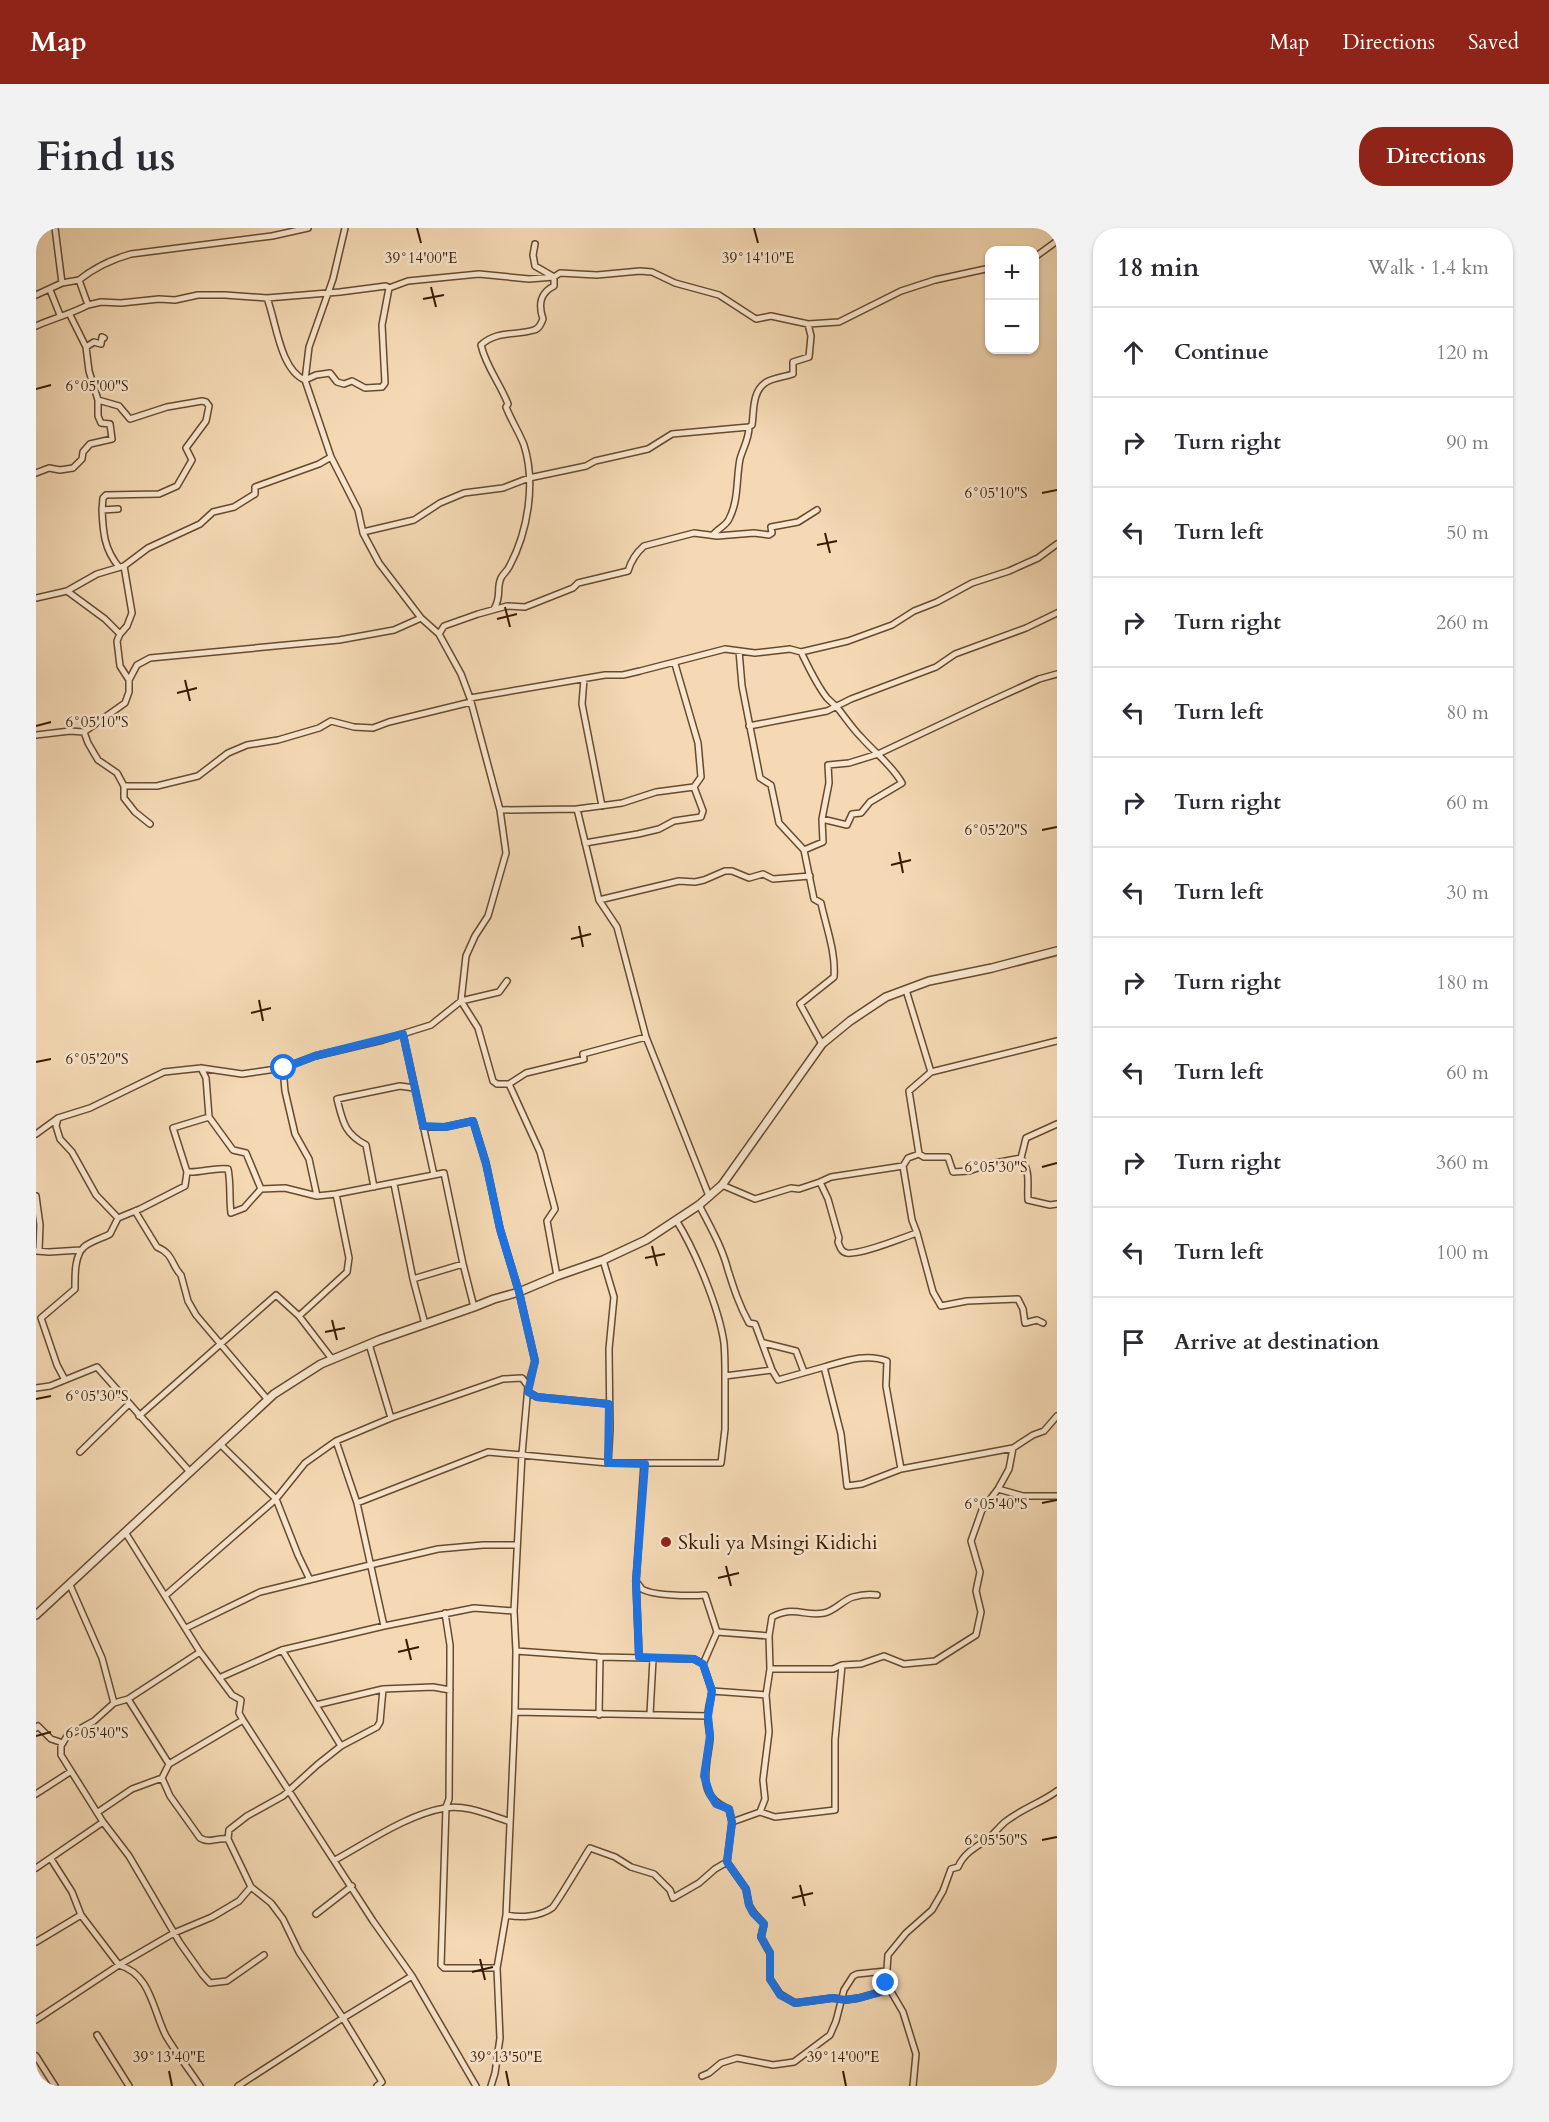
<!DOCTYPE html>
<meta charset="utf-8">
<style>
:root{--surface:#fff;--page:#f2f2f3;--text:#2b2b33;--muted:#7c7c81;--line:#e1e1e2;--accent:#8f2418}
body{margin:0;font-family:Cardo,serif;background:var(--page);color:var(--text)}
.controls{position:absolute;right:18px;top:18px;display:grid;overflow:hidden;border-radius:12px;box-shadow:0 2px 4px #0004}
.controls button{width:54px;height:54px;display:grid;place-items:center;padding:0;border:0;border-bottom:2px solid var(--line);background:var(--surface);color:var(--text);font:30px sans-serif}
.stop{position:absolute;width:18px;height:18px;margin:-14px;border:4px solid #1a73e8;border-radius:50%;background:#fff}
.stop.end{background:#1a73e8;border-color:#fff;box-shadow:0 2px 6px #0008}
.list{margin:0;padding:0;list-style:none}
h2{display:flex;justify-content:space-between;align-items:center;height:78px;margin:0;padding:0 24px;font-size:26px}
h2 small{font-size:20px;font-weight:400;color:var(--muted)}
.list li{display:grid;grid-template-columns:39px 1fr auto;gap:18px;align-items:center;box-sizing:border-box;height:90px;padding:0 24px;border-top:2px solid var(--line)}
.list b{display:block;font-size:22px;white-space:nowrap}
.list em{font-size:20px;font-style:normal;color:var(--muted)}
.icon{flex:none;width:33px;height:33px;fill:none;stroke:currentColor;stroke-width:2;stroke-linecap:round;stroke-linejoin:round}
.map{position:relative;flex:none;width:1021px;height:1858px;overflow:hidden;border-radius:24px}
header{display:flex;align-items:center;gap:36px;box-sizing:border-box;height:84px;padding:0 30px;background:var(--accent);color:#fff}
header strong{font-size:28px}
nav{display:flex;gap:33px;margin-inline-start:auto;font-size:21px}
.intro{display:flex;align-items:center;justify-content:space-between;box-sizing:border-box;height:144px;padding:0 36px}
h1{margin:0;font-size:42px}
.button{padding:15px 27px;border-radius:24px;background:var(--accent);color:#fff;font-size:21px;font-weight:700}
main{display:flex;gap:36px;padding:0 36px}
aside{flex:1;background:var(--surface);border-radius:24px;box-shadow:0 2px 4px #0004}
.map>svg:first-child{display:block}
.lines{fill:none;stroke-linecap:round;stroke-linejoin:round}
.minor-casing{stroke:#674a2e;stroke-width:8}
.tertiary-casing{stroke:#674a2e;stroke-width:10}
.minor{stroke:#f8e6ce;stroke-width:5}
.tertiary{stroke:#f8e6ce;stroke-width:7}
.route{stroke:#1a73e8;stroke-width:8}
.ticks{fill:none;stroke:#381a02;stroke-width:2}
.poi-dot{fill:#8f2418;stroke:#f8e6ce;stroke-width:2}
.labels{text-anchor:middle;dominant-baseline:central;stroke-width:5;stroke-linejoin:round;paint-order:stroke}
.poi-label{font-size:20px;fill:#381a02;stroke:#f8e6ce;text-anchor:start}
.ticks-label{font-size:15px;text-anchor:middle;fill:#381a02;stroke:#f8e6ce;stroke-width:5;stroke-linejoin:round;paint-order:stroke}
</style>
<header>
<strong>Map</strong>
<nav><a>Map</a><a>Directions</a><a>Saved</a></nav>
</header>
<div class="intro"><h1>Find us</h1><a class="button">Directions</a></div>
<main>
<div class="map">
<svg width="1021" height="1858" viewBox="0 0 1021 1858">
<rect width="100%" height="100%" fill="#f4d9b4"/>
<filter id="stains"><feTurbulence type="fractalNoise" baseFrequency=".00333" numOctaves="4"/><feColorMatrix values="0 0 0 0 .2 0 0 0 0 .09 0 0 0 0 .02 0 0 0 .5 -.17"/></filter>
<radialGradient id="worn" r=".72"><stop offset=".6" stop-color="#630" stop-opacity="0"/><stop offset="1" stop-color="#630" stop-opacity=".3"/></radialGradient>
<g class="lines">
<g class="minor-casing">
<path id="minor" d="M 19,0 L 26,55 L 43,52
M 309,0 L 297,51 L 273,119 L 269,152 L 295,229 L 322,282 L 327,305 L 343,335 L 385,390 L 403,406 L 425,446 L 434,470 L 464,582 L 541,581 L 586,575 L 620,564 L 658,559 L 665,549 L 662,515 L 639,436
M 999,29 L 1021,13
M 353,60 L 372,53 L 443,46 L 493,51 L 518,49 L 524,45 L 561,47 L 604,43 L 616,44 L 639,55 L 683,67 L 720,91 L 735,88 L 772,96 L 803,94 L 865,63 L 899,52 L 954,40
M 14,62 L 24,87
M 0,67 L 26,55
M 52,77 L 65,74 L 85,75 L 123,71 L 139,72 L 162,67 L 189,67 L 231,70 L 304,64 L 350,58 L 353,60 L 346,97 L 349,155 L 346,159 L 329,160 L 316,153 L 308,156 L 301,154 L 294,145 L 280,147 L 269,152 C 244,142 240,93 231,70
M 0,98 C 18,90 35,86 52,77 L 43,52 C 58,40 77,31 95,26 L 236,8 L 272,0
M 50,119 L 58,114 L 65,116 L 66,109 L 68,110
M 62,172 L 83,178 L 94,191 L 131,179 L 166,173 L 170,174 L 173,178 L 170,193 L 150,220 L 156,232 L 141,258 L 123,266 L 70,267 L 67,270 L 66,282 L 82,281
M 0,245 L 13,240 L 24,242 L 37,240 L 46,231 L 47,224 L 54,216 L 76,211 L 74,196 L 65,195 L 62,188 L 62,172 L 53,143 L 50,119 L 34,87
M 66,282 C 67,304 68,321 83,339
M 327,304 L 378,292 L 404,275 L 428,265 L 467,260 L 493,250 L 550,238 L 559,233 L 612,221 L 636,206 L 713,199
M 677,307 C 682,300 690,298 693,291 C 703,272 700,251 704,231 C 707,220 713,211 713,199 L 716,197 C 718,184 716,164 729,155 C 735,150 748,149 757,146 L 757,134 L 773,129 L 775,108 L 772,96
M 88,338 L 96,385 L 91,398 L 84,406 L 81,413 L 84,438 L 93,452 L 93,464 L 89,475 L 48,504 L 52,515 L 62,532 L 81,545 L 88,558 L 88,570 L 99,584 L 114,596
M 31,363 L 69,391 L 84,406
M 0,370 L 31,363 L 61,346 L 88,338 L 112,320 L 164,296 L 177,284 L 198,279 L 219,266 L 219,259 L 283,236 L 295,229
M 458,381 C 466,368 460,361 465,350 C 467,346 471,343 473,339 C 492,304 500,255 488,217 C 483,204 475,192 470,179 L 472,176 C 464,155 450,139 445,117 C 461,102 480,108 498,102 C 503,101 505,96 507,91 C 502,76 504,65 518,58 L 518,49 L 499,38 L 497,27 L 499,16
M 403,406 L 408,398 L 442,386 L 471,378 L 489,379 L 537,360 L 542,355 L 592,343 C 595,333 600,325 608,318 L 658,305 L 681,308 L 718,305 L 733,307 L 736,305 L 735,299 L 762,294 L 781,282
M 703,423 L 706,458 L 724,550 L 735,557 L 743,595 L 768,622
M 765,424 C 773,440 780,456 791,470 C 795,474 800,478 804,483 C 811,492 817,501 825,509 C 838,524 856,537 866,555 L 834,574 L 825,585 L 816,586 L 811,597 L 786,591
M 548,451 L 546,476 L 566,578
M 93,452 L 101,437 L 114,430 L 303,412 L 358,402 L 385,390
M 434,470 L 569,447 L 587,447 L 604,443 L 689,421 L 719,425 L 754,421 L 765,424 L 812,413 L 856,397 L 878,383 L 901,374 L 936,355 L 973,343 L 1002,330 L 1021,316
M 713,498 L 791,483 L 815,471 L 900,439 L 919,426 L 990,400 L 1021,385
M 0,507 L 34,503 L 48,504
M 88,558 L 121,558 L 162,548 L 192,525 L 211,517 L 242,512 L 283,500 L 295,493 L 318,499 L 337,500 L 353,494 L 435,474
M 541,581 L 563,672 L 643,653 L 659,654 L 668,652 L 689,643 L 696,643 L 713,650 L 727,646 L 737,651 L 774,648
M 464,582 L 470,625 L 452,688 L 439,708 L 430,728 L 425,773 L 442,800 L 457,853 L 461,856 L 473,856
M 549,615 L 602,606 L 623,601 L 638,593 L 665,589 L 667,583 L 658,559
M 563,672 L 581,699 L 610,809 L 673,968
M 870,762 L 895,844
M 367,806 L 398,947
M 786,816 L 764,776 L 798,749 C 800,724 790,699 785,675 L 778,671 L 768,622 L 787,614 L 786,591 L 793,555 L 792,537 L 813,535 L 842,526 L 946,477 L 1003,451 L 1021,446
M 247,840 L 249,863 L 259,906 L 273,931 L 281,968
M 173,889 L 197,922 L 210,925 L 225,961 L 249,960 L 281,968 L 300,966
M 22,890 L 20,898 L 24,911 L 36,924 L 60,967 L 82,990
M 387,899 L 409,899 L 437,893 L 450,935 L 464,1001 L 483,1064 L 499,1133 L 492,1158 L 486,1226 L 478,1383 L 480,1423 L 479,1484 L 470,1687 L 461,1740 L 464,1810 L 459,1845 L 455,1858
M 0,906 L 22,890 L 54,880 L 128,844 L 165,840 L 206,846 L 247,840 L 279,828 L 347,812 L 395,797 L 425,773 L 463,764 L 471,753
M 883,926 L 888,929 L 912,929 L 917,944 L 933,943 L 953,936 L 985,930 L 990,910 L 1021,896
M 985,930 C 995,945 991,954 992,972 L 1014,977 L 1021,976
M 867,938 L 795,949 L 784,954 L 792,971 L 803,1010 L 802,1014 C 804,1019 805,1024 811,1025 C 825,1027 865,1010 881,1005
M 151,944 C 166,945 178,939 192,941 C 195,956 193,969 195,985 L 208,980 L 225,961
M 358,956 L 377,1051 L 389,1096
M 686,957 L 719,971 L 755,960 L 763,961 L 784,954
M 338,959 L 330,917 C 308,905 307,894 301,871 L 364,858 L 378,860
M 0,968 L 4,997 L 3,1022
M 663,977 C 674,998 686,1019 692,1042 C 698,1061 703,1077 713,1095 L 719,1096 L 736,1142
M 99,983 L 121,1019 C 138,1026 135,1037 145,1047 L 152,1073 L 160,1087 L 232,1172
M 640,992 C 659,1022 683,1080 688,1115 C 689,1126 689,1137 689,1148
M 0,1023 L 13,1024 L 45,1022
M 567,1032 L 578,1069 L 573,1121 L 574,1201 L 572,1235
M 521,1048 L 511,993 L 519,981 L 504,924 L 473,856 L 490,845 L 548,831 L 547,826 L 610,809
M 377,1051 L 427,1036
M 263,1088 L 311,1044 L 313,1030 L 300,966 L 408,945 L 427,1036 L 438,1079
M 1007,1095 L 1001,1092 L 989,1095 L 987,1081 L 982,1071 L 931,1073 L 905,1078 L 897,1064 L 881,1005 L 876,992 L 867,938 L 872,930 L 883,926 L 873,863 L 895,844 L 1021,813
M 728,1115 L 760,1123 L 768,1144
M 333,1116 L 355,1190
M 788,1139 C 809,1133 830,1125 851,1133 L 850,1158 L 865,1241
M 29,1152 L 21,1137 L 5,1090 L 39,1061 C 39,1049 38,1028 48,1019 C 55,1013 67,1010 74,1006 L 82,990 L 104,981 L 149,958 L 151,944 L 137,900 L 173,889 L 170,850 L 165,840
M 0,1160 L 14,1158 L 61,1139 L 154,1244
M 492,1164 L 501,1169 L 573,1176
M 103,1188 L 240,1067 L 263,1088 L 296,1131
M 300,1213 L 321,1275 L 348,1398
M 184,1216 L 240,1271 L 262,1327 L 274,1352
M 44,1224 L 93,1176
M 962,1261 L 987,1268 L 1021,1268
M 321,1275 L 452,1224 L 572,1235 L 685,1235 L 689,1201 L 689,1148 L 736,1142 L 742,1152 L 788,1139 L 805,1206 L 811,1258 L 826,1256 L 865,1241 L 977,1220 L 997,1207 L 1008,1203 L 1021,1188
M 89,1304 L 164,1424 L 196,1467 L 205,1472 L 203,1485 L 207,1492 L 337,1693 L 376,1748 L 440,1858
M 600,1353 C 602,1356 604,1359 606,1361 C 617,1368 655,1368 669,1367 L 681,1404 L 733,1408 L 736,1389 C 760,1377 768,1389 788,1385 C 799,1383 807,1372 817,1369 C 824,1367 834,1366 841,1367
M 34,1357 L 66,1430 L 78,1475 L 92,1471 L 133,1536 L 126,1550 L 96,1561 L 62,1584
M 130,1367 L 240,1271 L 269,1235 L 300,1213 L 355,1190 L 467,1151 L 486,1150 L 492,1158
M 409,1385 L 414,1417 L 414,1435 L 413,1571 L 410,1579 L 405,1737 L 408,1740 L 461,1740
M 150,1400 L 224,1364 L 334,1337 L 402,1321 L 447,1317 L 481,1317
M 733,1408 L 734,1441
M 246,1422 L 305,1518
M 603,1429 L 600,1353 L 608,1236
M 667,1436 L 681,1404
M 183,1450 L 246,1422 L 348,1398 L 438,1380 L 478,1383
M 676,1463 C 675,1471 672,1479 672,1487 C 671,1495 674,1503 674,1511 C 671,1539 659,1568 693,1581 L 696,1594
M 730,1467 L 734,1441 L 797,1441 L 806,1437 L 825,1436 L 848,1428 L 868,1436 L 899,1433 L 940,1407 L 945,1384 L 940,1363 L 944,1344 L 935,1313 L 946,1282 L 962,1261 L 973,1241 L 977,1220
M 92,1471 L 164,1424
M 78,1475 L 58,1493 L 31,1508 L 25,1518 L 25,1527 L 67,1594 L 93,1628 L 144,1715 L 166,1746 L 174,1755 L 191,1753 L 228,1727
M 280,1477 L 347,1461
M 479,1484 L 672,1488
M 614,1486 L 617,1431
M 563,1487 L 564,1429
M 0,1500 L 2,1498 L 15,1511 L 27,1515
M 133,1536 L 207,1492
M 126,1550 L 134,1568 L 164,1610 C 174,1616 181,1609 192,1611 L 215,1659 L 235,1675 L 247,1691 L 263,1724 L 307,1790 L 346,1854 L 341,1858
M 0,1566 L 34,1544
M 724,1584 L 739,1589 L 799,1582 L 799,1512 L 806,1437
M 192,1611 L 193,1602 L 211,1588 L 247,1568 L 281,1537 L 305,1518 L 341,1499 L 344,1494 L 347,1461 L 397,1459 L 414,1462
M 299,1632 C 332,1614 372,1586 409,1580 C 429,1576 453,1587 472,1593
M 691,1634 L 710,1661 L 713,1677 L 718,1685 L 728,1696 L 725,1709 L 734,1725 L 734,1751 L 744,1766 L 759,1775 L 797,1770 L 809,1772 L 823,1770 L 855,1761
M 0,1640 L 67,1594
M 280,1686 L 316,1658
M 45,1687 L 83,1737 C 115,1746 117,1783 130,1808 C 140,1825 153,1841 164,1858
M 470,1687 C 484,1690 503,1689 516,1680 C 520,1677 548,1629 554,1620 L 579,1629 L 595,1639 L 618,1646 L 634,1662 L 637,1670 L 663,1655 L 679,1641 L 691,1634 L 696,1594 L 724,1584 L 729,1571 L 727,1552 L 733,1504 L 730,1467 L 676,1463 L 667,1436 L 658,1431 L 564,1429 L 480,1423
M 0,1714 L 45,1687 L 36,1664 L 15,1631
M 0,1792 L 83,1737 L 138,1705 L 176,1689 L 203,1673 L 215,1659
M 61,1807 L 93,1858
M 0,1828 L 19,1858
M 666,1848 L 673,1845 L 685,1835 L 701,1830 L 737,1837 L 758,1834 L 794,1807 L 800,1793 L 808,1762 L 817,1748 L 821,1746 L 850,1743
M 202,1858 L 307,1790 L 376,1748
M 877,1858 L 880,1826 L 867,1784 L 850,1755 L 852,1727 L 870,1705 L 896,1682 L 907,1663 L 915,1641 L 922,1639 C 928,1625 940,1619 952,1611 C 958,1606 963,1599 969,1594 C 985,1581 1005,1575 1021,1563"/>
</g>
<g class="tertiary-casing">
<path id="tertiary" d="M 0,1387 L 238,1166 L 285,1136 L 343,1112 L 438,1079 L 458,1071 L 483,1064 L 521,1048 L 567,1032 L 610,1012 L 663,977 L 686,957 L 786,816 L 814,793 L 850,769 L 893,753 L 956,740 L 1021,723"/>
</g>
<use href="#minor" class="minor"/>
<use href="#tertiary" class="tertiary"/>
</g>
<g class="lines">
<path class="route" d="M 248,840 L 279,828 L 367,806 L 387,898 L 409,899 L 437,893 L 450,936 L 464,1001 L 483,1064 L 499,1133 L 492,1164 L 501,1169 L 573,1176 L 572,1235 L 609,1236 L 600,1353 L 603,1429 L 658,1431 L 667,1436 L 676,1463 L 672,1488 L 674,1508 L 668,1548 L 674,1566 L 680,1576 L 693,1581 L 696,1594 L 691,1634 L 710,1661 L 713,1677 L 717,1685 L 728,1696 L 725,1709 L 734,1725 L 734,1751 L 744,1767 L 759,1775 L 797,1770 L 809,1772 L 823,1770 L 855,1761 L 850,1755"/>
</g>
<path class="ticks" d="M 381,0 L 385,15M 718,0 L 722,15M 395,59 L 400,79M 387,71 L 408,67M 0,161 L 15,157M 1006,265 L 1021,262M 789,305 L 794,325M 781,317 L 801,313M 469,379 L 474,399M 461,391 L 481,386M 149,452 L 154,473M 141,465 L 161,460M 0,498 L 15,494M 1006,602 L 1021,599M 863,624 L 867,645M 855,637 L 875,632M 543,698 L 547,719M 535,711 L 555,706M 223,772 L 227,793M 215,785 L 235,780M 0,834 L 15,831M 1006,939 L 1021,935M 616,1018 L 621,1038M 609,1030 L 629,1026M 296,1092 L 301,1112M 289,1104 L 309,1100M 0,1171 L 15,1168M 1006,1275 L 1021,1272M 690,1338 L 695,1358M 682,1350 L 703,1345M 370,1411 L 375,1432M 362,1424 L 383,1419M 0,1508 L 15,1504M 1006,1612 L 1021,1609M 764,1657 L 769,1678M 756,1670 L 777,1665M 444,1731 L 449,1752M 436,1744 L 457,1739M 133,1843 L 136,1858M 470,1843 L 473,1858M 807,1843 L 810,1858"/>
<circle class="poi-dot" cx="630" cy="1314" r="6"/>
<g class="labels">
<g class="poi-label">
<text x="642" y="1314">Skuli ya Msingi Kidichi</text>
</g>
</g>
<g class="ticks-label">
<text x="385" y="35">39°14'00"E</text>
<text x="722" y="35">39°14'10"E</text>
<text x="61" y="163">6°05'00"S</text>
<text x="960" y="270">6°05'10"S</text>
<text x="61" y="499">6°05'10"S</text>
<text x="960" y="607">6°05'20"S</text>
<text x="61" y="836">6°05'20"S</text>
<text x="960" y="944">6°05'30"S</text>
<text x="61" y="1173">6°05'30"S</text>
<text x="960" y="1281">6°05'40"S</text>
<text x="61" y="1510">6°05'40"S</text>
<text x="960" y="1617">6°05'50"S</text>
<text x="133" y="1834">39°13'40"E</text>
<text x="470" y="1834">39°13'50"E</text>
<text x="807" y="1834">39°14'00"E</text>
</g>
<rect width="100%" height="100%" filter="url(#stains)"/>
<rect width="100%" height="100%" fill="url(#worn)"/>
</svg>
<div class="controls">
<button>+</button>
<button>−</button>
</div>
<div class="stop" style="left:248px;top:840px"></div>
<div class="stop end" style="left:850px;top:1755px"></div>
</div>
<aside>
<h2>18 min<small>Walk · 1.4 km</small></h2>
<ul class="list">
<li><svg class="icon" aria-label="ahead" viewBox="0 0 24 24"><path d="M12 20V5M6 11l6-6 6 6"/></svg><div><b>Continue</b></div><em>120 m</em></li>
<li><svg class="icon" aria-label="right" viewBox="0 0 24 24"><path d="M7 20v-9h11M14 6l5 5-5 5"/></svg><div><b>Turn right</b></div><em>90 m</em></li>
<li><svg class="icon" aria-label="left" viewBox="0 0 24 24"><path d="M17 20v-9H6M10 6l-5 5 5 5"/></svg><div><b>Turn left</b></div><em>50 m</em></li>
<li><svg class="icon" aria-label="right" viewBox="0 0 24 24"><path d="M7 20v-9h11M14 6l5 5-5 5"/></svg><div><b>Turn right</b></div><em>260 m</em></li>
<li><svg class="icon" aria-label="left" viewBox="0 0 24 24"><path d="M17 20v-9H6M10 6l-5 5 5 5"/></svg><div><b>Turn left</b></div><em>80 m</em></li>
<li><svg class="icon" aria-label="right" viewBox="0 0 24 24"><path d="M7 20v-9h11M14 6l5 5-5 5"/></svg><div><b>Turn right</b></div><em>60 m</em></li>
<li><svg class="icon" aria-label="left" viewBox="0 0 24 24"><path d="M17 20v-9H6M10 6l-5 5 5 5"/></svg><div><b>Turn left</b></div><em>30 m</em></li>
<li><svg class="icon" aria-label="right" viewBox="0 0 24 24"><path d="M7 20v-9h11M14 6l5 5-5 5"/></svg><div><b>Turn right</b></div><em>180 m</em></li>
<li><svg class="icon" aria-label="left" viewBox="0 0 24 24"><path d="M17 20v-9H6M10 6l-5 5 5 5"/></svg><div><b>Turn left</b></div><em>60 m</em></li>
<li><svg class="icon" aria-label="right" viewBox="0 0 24 24"><path d="M7 20v-9h11M14 6l5 5-5 5"/></svg><div><b>Turn right</b></div><em>360 m</em></li>
<li><svg class="icon" aria-label="left" viewBox="0 0 24 24"><path d="M17 20v-9H6M10 6l-5 5 5 5"/></svg><div><b>Turn left</b></div><em>100 m</em></li>
<li><svg class="icon" aria-label="arrive" viewBox="0 0 24 24"><path d="M6 21V4h12l-3 4 3 4H6"/></svg><div><b>Arrive at destination</b></div></li>
</ul>
</aside>
</main>
